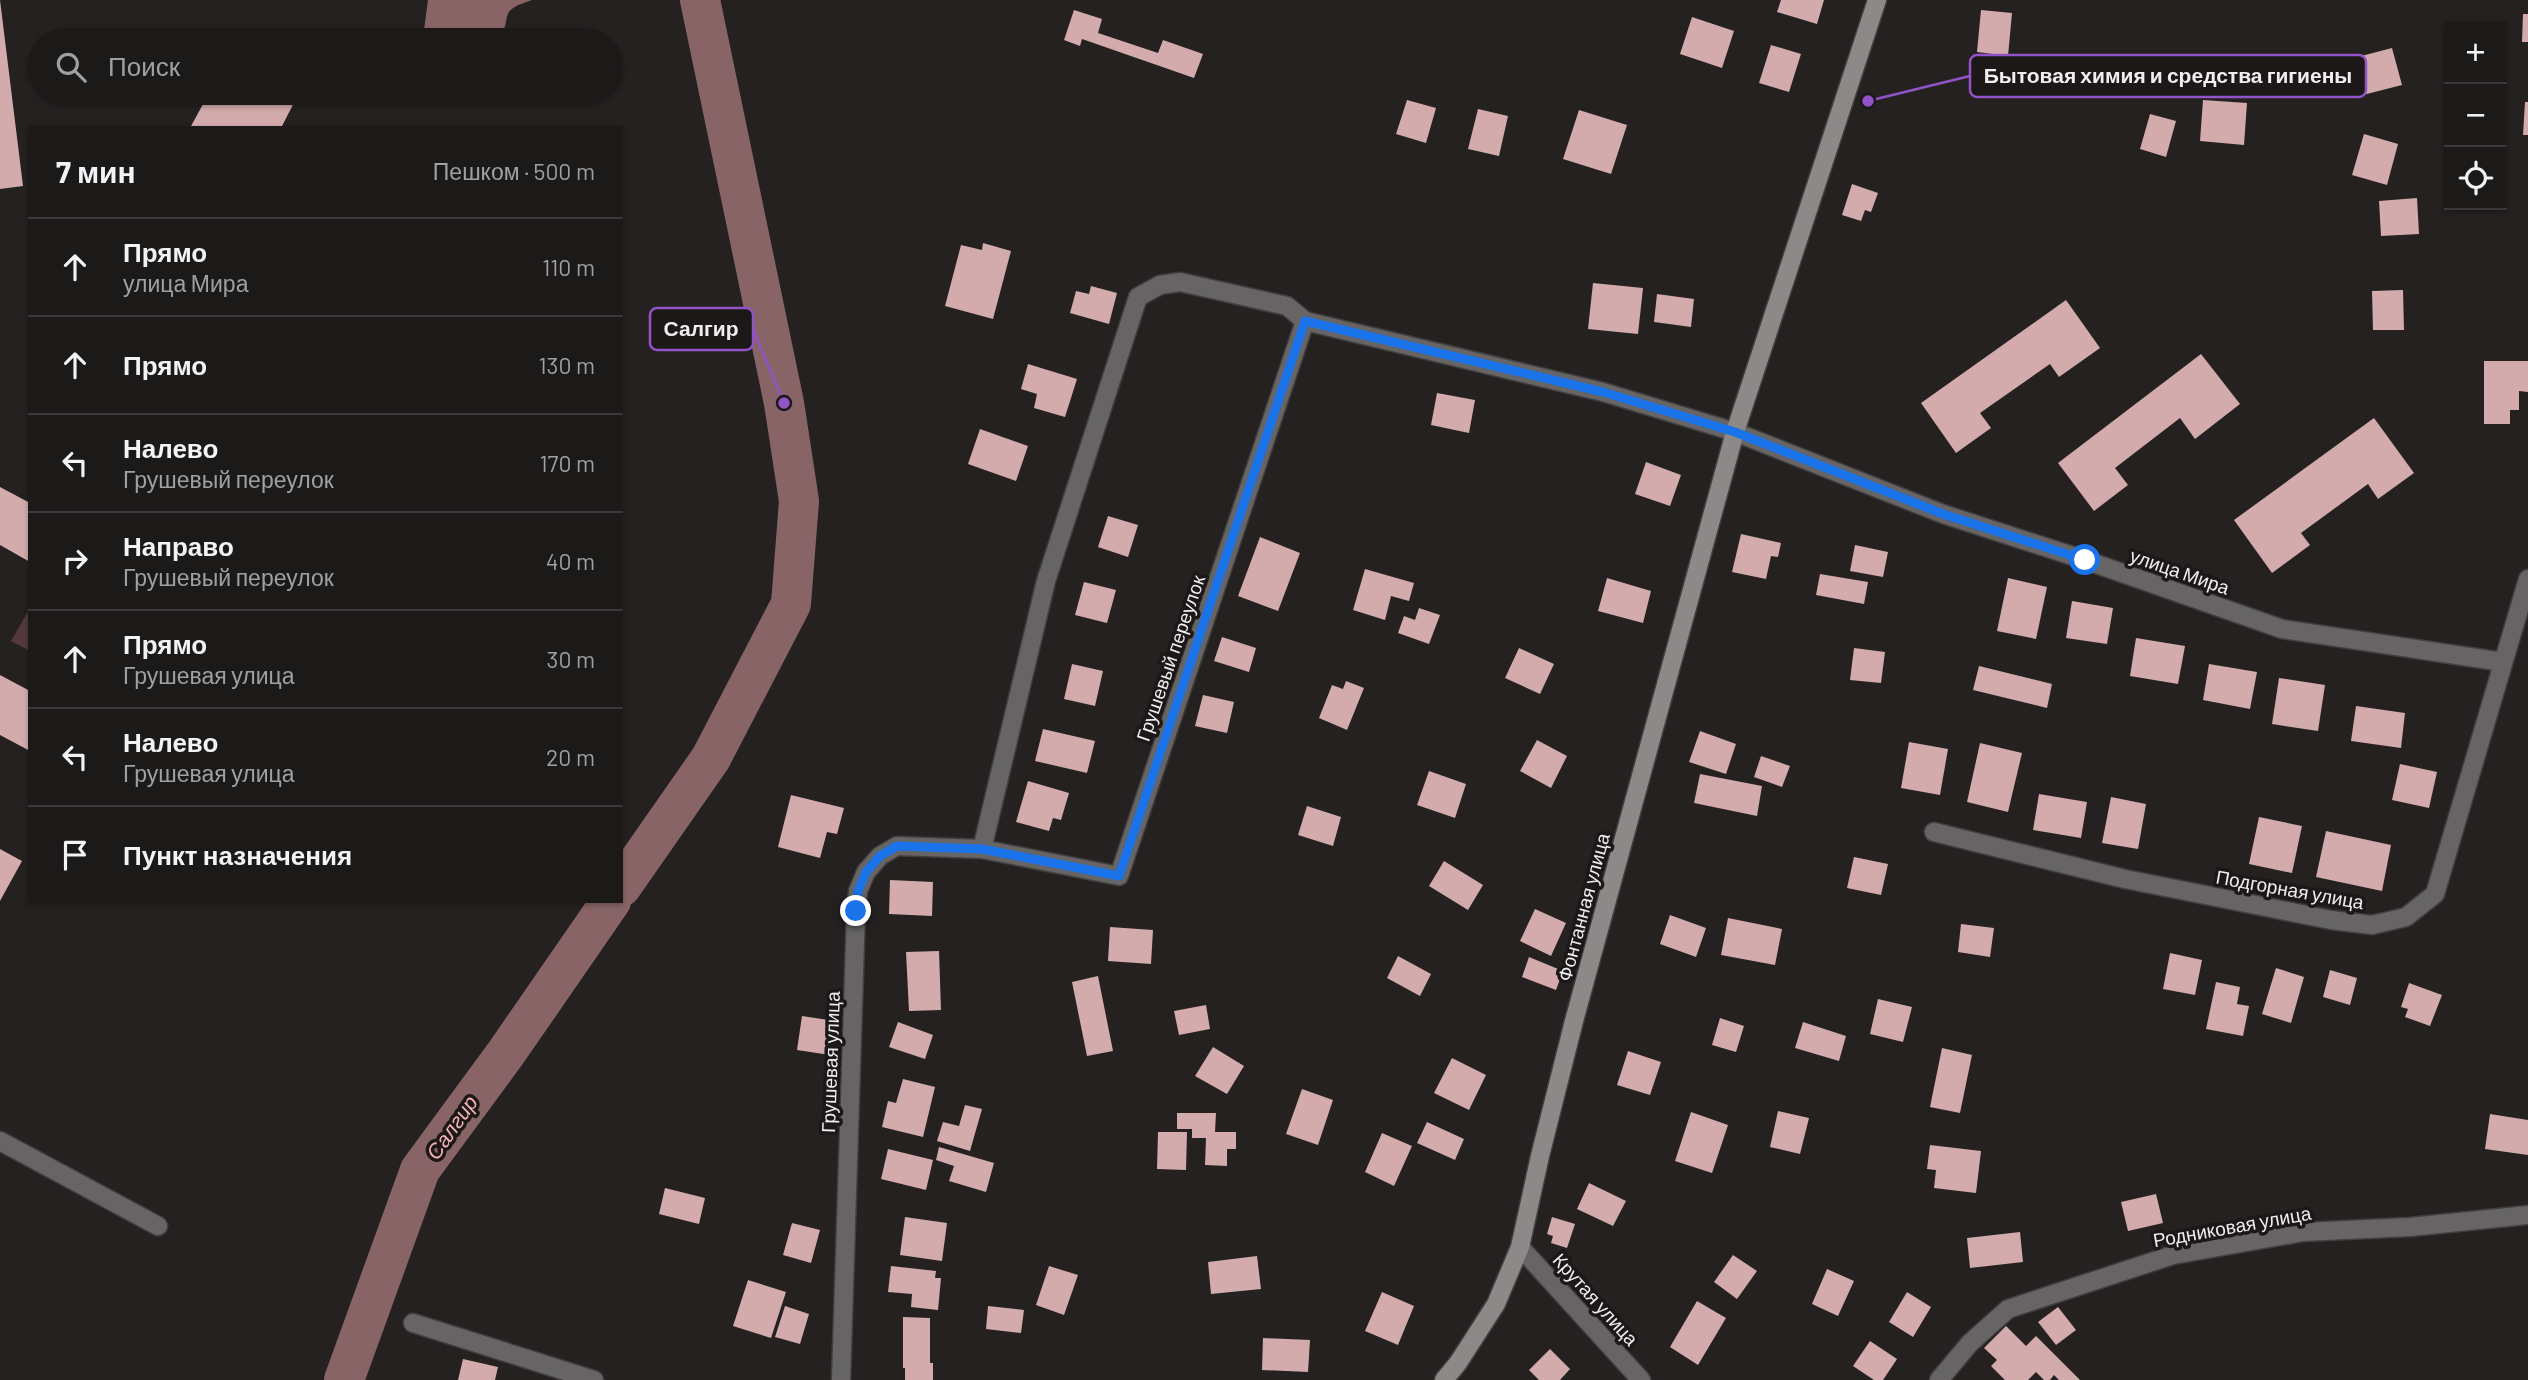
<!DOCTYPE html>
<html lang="ru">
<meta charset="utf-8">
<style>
:root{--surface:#1c1919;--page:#292626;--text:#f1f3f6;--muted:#a0a0a2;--line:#3a3838}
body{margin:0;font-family:Barlow,sans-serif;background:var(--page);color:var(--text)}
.controls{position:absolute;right:21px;top:21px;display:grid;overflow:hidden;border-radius:0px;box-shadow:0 2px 5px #0004}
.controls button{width:63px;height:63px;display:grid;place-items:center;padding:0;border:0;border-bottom:2px solid var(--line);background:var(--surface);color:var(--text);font:35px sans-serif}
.stop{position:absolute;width:21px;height:21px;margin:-16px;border:5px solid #1a73e8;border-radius:50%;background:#fff}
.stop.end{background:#1a73e8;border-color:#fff;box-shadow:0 2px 7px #0008}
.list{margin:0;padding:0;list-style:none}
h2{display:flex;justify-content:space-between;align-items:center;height:91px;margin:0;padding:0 28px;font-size:30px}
h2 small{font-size:23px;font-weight:400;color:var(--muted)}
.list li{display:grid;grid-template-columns:46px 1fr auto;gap:21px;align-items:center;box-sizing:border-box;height:98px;padding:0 28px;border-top:2px solid var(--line)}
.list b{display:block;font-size:26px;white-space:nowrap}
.list p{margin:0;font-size:23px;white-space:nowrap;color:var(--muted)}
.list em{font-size:23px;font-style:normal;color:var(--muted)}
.icon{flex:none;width:38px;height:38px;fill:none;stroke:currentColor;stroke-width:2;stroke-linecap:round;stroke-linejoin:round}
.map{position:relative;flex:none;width:2528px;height:1380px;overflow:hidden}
.search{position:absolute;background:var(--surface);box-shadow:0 2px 5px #0004;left:28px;top:28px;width:595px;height:77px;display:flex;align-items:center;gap:18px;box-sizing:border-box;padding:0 24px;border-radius:38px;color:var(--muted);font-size:26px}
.panel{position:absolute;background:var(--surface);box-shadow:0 2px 5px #0004;left:28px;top:126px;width:595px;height:777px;border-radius:0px}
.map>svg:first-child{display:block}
.green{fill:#53393b}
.water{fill:#886466}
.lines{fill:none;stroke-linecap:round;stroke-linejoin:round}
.river{stroke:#886466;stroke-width:40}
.building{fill:#d3abac}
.minor-casing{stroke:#413e3e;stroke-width:21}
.secondary-casing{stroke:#413e3e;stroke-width:21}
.minor{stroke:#666464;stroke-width:18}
.secondary{stroke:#8d8989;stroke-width:18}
.route{stroke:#1a73e8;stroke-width:9}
.labels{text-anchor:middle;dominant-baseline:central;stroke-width:7;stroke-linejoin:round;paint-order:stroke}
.street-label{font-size:19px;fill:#f0edee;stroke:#1c1818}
.water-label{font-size:21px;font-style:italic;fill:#f4b2b5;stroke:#1c1818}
.leader{fill:none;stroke:#9253c8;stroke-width:2.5}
.callout-dot{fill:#9253c8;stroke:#1c1818;stroke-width:2.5}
.callout{fill:#1c1818;stroke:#9253c8;stroke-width:2.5}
.callout-label{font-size:21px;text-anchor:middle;font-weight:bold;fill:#f0edee}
</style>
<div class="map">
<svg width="2528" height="1380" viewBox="0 0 2528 1380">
<rect width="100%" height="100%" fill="#252121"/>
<path class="green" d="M 30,608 L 30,651 L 11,641 Z"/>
<path class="water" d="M 428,0 L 532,0 C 494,12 515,17 498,40 L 433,40 L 424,30 Z"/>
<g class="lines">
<path class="river" d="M 621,887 L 711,758 L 791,604 L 799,501 L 784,403 L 700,0
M 344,1380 L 420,1170 L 506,1053 L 611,901"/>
</g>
<path class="building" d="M 0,0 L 23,186 L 0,189 Z
M 1781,0 L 1824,0 L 1817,24 L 1777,12 Z
M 1074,10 L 1102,19 L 1098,33 L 1158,53 L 1163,40 L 1203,54 L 1194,78 L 1082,39 L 1080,46 L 1064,40 Z
M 1981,10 L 2012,13 L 2008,56 L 1977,52 Z
M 2523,14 L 2528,14 L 2528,42 L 2522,42 Z
M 1692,17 L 1734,31 L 1722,68 L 1680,54 Z
M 1771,45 L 1801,54 L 1789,92 L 1759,83 Z
M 2392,48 L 2402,85 L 2355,97 L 2346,60 Z
M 209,93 L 299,93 L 281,128 L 190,128 Z
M 1407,100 L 1436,108 L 1426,143 L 1396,134 Z
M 2203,100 L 2247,103 L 2244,145 L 2200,141 Z
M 2525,102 L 2528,102 L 2528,135 L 2523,135 Z
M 1478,109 L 1508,116 L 1499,156 L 1468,149 Z
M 1579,110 L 1627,125 L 1611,174 L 1563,159 Z
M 2150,114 L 2176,121 L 2166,157 L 2140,149 Z
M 2364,134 L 2398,144 L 2387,185 L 2352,175 Z
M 1852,184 L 1878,193 L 1871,212 L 1865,210 L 1861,221 L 1842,215 Z
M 2417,198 L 2419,234 L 2381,236 L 2379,201 Z
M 983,243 L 1011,251 L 993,319 L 945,306 L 961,245 L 982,250 Z
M 1593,283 L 1643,288 L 1638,334 L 1588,329 Z
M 1091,286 L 1117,293 L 1109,324 L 1070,313 L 1076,291 L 1089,294 Z
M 2403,290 L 2404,330 L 2373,330 L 2372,291 Z
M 1657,294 L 1694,299 L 1691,327 L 1654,322 Z
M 2066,300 L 2100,348 L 2059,377 L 2050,364 L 1980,413 L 1991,428 L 1956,453 L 1921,403 Z
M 2201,354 L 2240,404 L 2195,439 L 2180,418 L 2115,468 L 2128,485 L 2094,511 L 2058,463 Z
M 2484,361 L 2528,361 L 2528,392 L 2519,391 L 2519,410 L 2510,410 L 2510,424 L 2484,424 Z
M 1028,364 L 1077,379 L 1065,417 L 1034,408 L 1037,394 L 1021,389 Z
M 1437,393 L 1475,400 L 1469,433 L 1431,425 Z
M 2374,418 L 2414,473 L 2378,499 L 2368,484 L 2301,533 L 2310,545 L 2272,573 L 2234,520 Z
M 980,429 L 1028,446 L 1016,481 L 968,464 Z
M 1646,462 L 1681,475 L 1670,506 L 1635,494 Z
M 0,487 L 30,503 L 30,562 L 0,545 Z
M 1108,516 L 1138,525 L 1128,557 L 1098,547 Z
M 1741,534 L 1781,543 L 1778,557 L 1771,556 L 1766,579 L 1732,572 Z
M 1260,537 L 1300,553 L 1278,611 L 1238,596 Z
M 1855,545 L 1888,552 L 1883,577 L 1850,571 Z
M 1365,569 L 1414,583 L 1409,601 L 1391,596 L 1385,620 L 1353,610 Z
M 1820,574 L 1868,582 L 1864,604 L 1816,595 Z
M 1607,578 L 1651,591 L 1643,623 L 1598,611 Z
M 2008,578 L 2047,587 L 2036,639 L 1997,631 Z
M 1084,582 L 1116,590 L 1107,623 L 1075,615 Z
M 2072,601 L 2113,608 L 2107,644 L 2066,638 Z
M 1419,608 L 1440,615 L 1429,644 L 1398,633 L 1404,616 L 1415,620 Z
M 1222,637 L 1256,648 L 1249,672 L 1214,661 Z
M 2136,638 L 2185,646 L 2178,684 L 2130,676 Z
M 1519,648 L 1554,664 L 1540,694 L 1505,678 Z
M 1854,648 L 1885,652 L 1881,683 L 1850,680 Z
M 1072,664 L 1103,671 L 1095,706 L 1064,699 Z
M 2209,664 L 2257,672 L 2250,709 L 2203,700 Z
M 1979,666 L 2052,684 L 2047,708 L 1973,690 Z
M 0,675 L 30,691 L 30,751 L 0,735 Z
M 2279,678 L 2325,685 L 2318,731 L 2272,724 Z
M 1346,681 L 1364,688 L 1347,730 L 1319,718 L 1332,685 L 1343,689 Z
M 1203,695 L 1234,702 L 1227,733 L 1195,726 Z
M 2356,706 L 2405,713 L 2401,748 L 2351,741 Z
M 1043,729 L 1095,741 L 1087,773 L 1035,761 Z
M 1700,731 L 1736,744 L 1726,774 L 1689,762 Z
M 1537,740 L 1567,756 L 1551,788 L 1520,771 Z
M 1909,742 L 1948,749 L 1940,795 L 1901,788 Z
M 1980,743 L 2022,753 L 2008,812 L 1967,802 Z
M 1761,756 L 1790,766 L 1782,787 L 1754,777 Z
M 2400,764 L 2437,772 L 2429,808 L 2392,800 Z
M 1429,771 L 1466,784 L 1455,818 L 1417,805 Z
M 1700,774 L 1762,786 L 1757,816 L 1694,803 Z
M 1028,781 L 1069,793 L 1061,820 L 1053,818 L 1049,831 L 1016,822 Z
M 2039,794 L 2087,802 L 2081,838 L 2033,830 Z
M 791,795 L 844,808 L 837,834 L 827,832 L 820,858 L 778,847 Z
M 2111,797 L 2146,804 L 2138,849 L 2102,843 Z
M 1307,806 L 1341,817 L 1333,846 L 1298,835 Z
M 2259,817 L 2302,826 L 2292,873 L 2249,864 Z
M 2326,831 L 2391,845 L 2382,891 L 2316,877 Z
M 0,849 L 22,861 L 0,901 Z
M 1854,857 L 1888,864 L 1881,895 L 1847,888 Z
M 1444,861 L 1483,885 L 1468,910 L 1429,886 Z
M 890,880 L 933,882 L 932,916 L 889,914 Z
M 1535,909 L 1566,923 L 1551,956 L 1520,941 Z
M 1670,915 L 1706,928 L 1696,957 L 1660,944 Z
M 1728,918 L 1782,929 L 1775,965 L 1721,955 Z
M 1961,924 L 1994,928 L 1990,957 L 1958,952 Z
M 1110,927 L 1153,930 L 1151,964 L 1108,961 Z
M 939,951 L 941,1010 L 909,1011 L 906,952 Z
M 2170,953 L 2202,960 L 2195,995 L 2163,989 Z
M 1398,956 L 1431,974 L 1420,996 L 1387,978 Z
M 1529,957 L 1563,971 L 1556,990 L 1522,977 Z
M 2276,968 L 2304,977 L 2291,1023 L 2262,1014 Z
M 2330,970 L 2357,978 L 2350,1005 L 2323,997 Z
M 1098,976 L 1113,1051 L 1087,1056 L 1072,982 Z
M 2216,982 L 2240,987 L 2237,1004 L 2249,1006 L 2243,1036 L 2206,1029 Z
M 2409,983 L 2442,995 L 2430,1026 L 2405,1017 L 2408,1009 L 2401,1007 Z
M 1878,999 L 1912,1007 L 1903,1042 L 1870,1034 Z
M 1206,1005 L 1210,1029 L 1179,1035 L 1174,1011 Z
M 802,1016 L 835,1021 L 830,1055 L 797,1050 Z
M 1720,1018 L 1744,1026 L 1736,1052 L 1712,1045 Z
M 898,1022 L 933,1035 L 925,1059 L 889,1047 Z
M 1803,1022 L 1846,1036 L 1839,1061 L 1795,1048 Z
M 1213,1047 L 1244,1066 L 1227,1094 L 1195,1076 Z
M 1942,1048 L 1972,1055 L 1960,1113 L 1930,1107 Z
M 1628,1051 L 1661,1062 L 1650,1095 L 1617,1085 Z
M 1452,1058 L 1486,1075 L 1469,1110 L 1434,1093 Z
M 903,1079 L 935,1087 L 923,1137 L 882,1127 L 888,1101 L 896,1103 Z
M 1302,1089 L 1333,1100 L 1318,1145 L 1286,1134 Z
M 965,1105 L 982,1109 L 970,1151 L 937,1141 L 943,1122 L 959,1126 Z
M 1778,1111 L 1809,1118 L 1800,1154 L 1770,1147 Z
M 1691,1112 L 1728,1125 L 1712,1173 L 1675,1161 Z
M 1177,1113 L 1216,1113 L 1215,1132 L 1236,1132 L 1236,1149 L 1227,1149 L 1227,1166 L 1205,1165 L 1206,1138 L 1192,1138 L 1192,1129 L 1177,1129 Z
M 2490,1114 L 2528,1120 L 2528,1155 L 2485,1149 Z
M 1427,1122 L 1464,1139 L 1455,1160 L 1417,1143 Z
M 1158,1132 L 1187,1132 L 1186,1170 L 1157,1169 Z
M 1382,1133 L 1412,1146 L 1394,1186 L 1365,1172 Z
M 1930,1145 L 1981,1151 L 1976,1193 L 1934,1188 L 1936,1170 L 1927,1169 Z
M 939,1147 L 994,1163 L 986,1192 L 949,1181 L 954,1166 L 936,1160 Z
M 888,1149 L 933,1160 L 926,1190 L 881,1179 Z
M 1589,1183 L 1626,1201 L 1613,1226 L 1577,1209 Z
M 665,1188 L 705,1198 L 699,1224 L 659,1214 Z
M 2156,1194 L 2163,1223 L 2128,1231 L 2121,1202 Z
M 905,1217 L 947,1223 L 942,1261 L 900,1255 Z
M 1552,1217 L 1575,1224 L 1567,1248 L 1551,1243 L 1553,1236 L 1547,1234 Z
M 792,1223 L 820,1230 L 811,1263 L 783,1255 Z
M 2020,1232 L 2023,1262 L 1970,1268 L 1967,1238 Z
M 1733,1255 L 1757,1271 L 1737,1299 L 1714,1282 Z
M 1257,1256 L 1261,1289 L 1211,1294 L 1208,1262 Z
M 891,1266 L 936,1271 L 935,1278 L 941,1278 L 938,1310 L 911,1307 L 912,1294 L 888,1292 Z
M 1049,1266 L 1078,1275 L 1064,1315 L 1036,1305 Z
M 1827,1269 L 1854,1281 L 1838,1316 L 1812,1304 Z
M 748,1280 L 786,1292 L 771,1338 L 733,1326 Z
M 1382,1292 L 1414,1306 L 1398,1345 L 1365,1331 Z
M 1907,1292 L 1931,1307 L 1913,1337 L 1889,1322 Z
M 1697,1301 L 1726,1318 L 1698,1365 L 1670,1347 Z
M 785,1306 L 809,1314 L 800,1344 L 775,1337 Z
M 988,1306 L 1024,1310 L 1021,1333 L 986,1329 Z
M 2058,1307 L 2076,1330 L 2056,1345 L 2038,1322 Z
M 903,1317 L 930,1318 L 930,1363 L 933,1363 L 933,1380 L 905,1380 L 905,1368 L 903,1368 Z
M 2006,1326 L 2026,1346 L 2036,1336 L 2080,1380 L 2059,1380 L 2054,1375 L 2050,1380 L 2044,1380 L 2036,1372 L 2028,1380 L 2005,1380 L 1991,1366 L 1997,1360 L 1984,1348 Z
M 1263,1338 L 1310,1340 L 1308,1372 L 1262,1370 Z
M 1870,1341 L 1897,1359 L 1883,1380 L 1874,1380 L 1853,1366 Z
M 1550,1349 L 1570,1369 L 1560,1380 L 1539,1380 L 1529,1370 Z
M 463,1359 L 498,1367 L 495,1380 L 458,1380 Z"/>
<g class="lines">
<g class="minor-casing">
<path id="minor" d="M 1934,832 L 2125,879 L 2331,920 L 2372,925 L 2406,917 L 2435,894 L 2528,579
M 982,849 L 1046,581 L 1138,297 L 1160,285 L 1180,282 L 1287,306 L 1305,321 L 1603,392 L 1735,432 L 1943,514 L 2085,560 L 2282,629 L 2503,662
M 0,1141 L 158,1226
M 1520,1247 L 1641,1380
M 413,1323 L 594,1380
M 841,1380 L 856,911 L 858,891 L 866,872 L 880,856 L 897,846 L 982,849 L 1119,876 L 1305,321
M 1939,1380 L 1970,1343 L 2008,1309 L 2173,1255 L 2303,1232 L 2410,1227 L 2528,1215"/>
</g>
<g class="secondary-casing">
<path id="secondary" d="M 1444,1380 L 1458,1363 L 1496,1304 L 1520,1247 L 1540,1156 L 1574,1021 L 1735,432 L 1877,0"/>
</g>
<use href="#minor" class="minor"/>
<use href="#secondary" class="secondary"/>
</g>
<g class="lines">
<path class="route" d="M 856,911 L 858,891 L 866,872 L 880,856 L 897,846 L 982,849 L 1119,876 L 1305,321 L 1603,392 L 1735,432 L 1943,514 L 2085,560"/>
</g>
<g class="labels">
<g class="street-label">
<text transform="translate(2180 571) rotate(19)">улица Мира</text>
<text transform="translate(1170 658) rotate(-71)">Грушевый переулок</text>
<text transform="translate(2290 889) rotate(10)">Подгорная улица</text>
<text transform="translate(1583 907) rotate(-75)">Фонтанная улица</text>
<text transform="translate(830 1062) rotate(-88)">Грушевая улица</text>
<text transform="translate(2232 1226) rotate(-10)">Родниковая улица</text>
<text transform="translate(1596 1299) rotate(48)">Крутая улица</text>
</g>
<g class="water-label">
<text transform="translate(451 1127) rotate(-55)">Салгир</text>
</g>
</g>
<path class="leader" d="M1868 101L1970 76M784 403L753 329"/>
<g class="callout-dot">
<circle cx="1868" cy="101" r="7"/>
<circle cx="784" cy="403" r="7"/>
</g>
<g class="callout">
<rect x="1970" y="55" width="396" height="42" rx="7"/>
<rect x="650" y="308" width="103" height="42" rx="7"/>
</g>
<g class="callout-label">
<text x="2168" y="83">Бытовая химия и средства гигиены</text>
<text x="701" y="336">Салгир</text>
</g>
</svg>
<div class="controls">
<button>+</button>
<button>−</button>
<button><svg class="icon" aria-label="locate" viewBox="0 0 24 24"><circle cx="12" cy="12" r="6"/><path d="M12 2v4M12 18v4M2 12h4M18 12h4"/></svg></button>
</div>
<div class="stop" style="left:2085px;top:560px"></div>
<div class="stop end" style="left:856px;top:911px"></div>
<div class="search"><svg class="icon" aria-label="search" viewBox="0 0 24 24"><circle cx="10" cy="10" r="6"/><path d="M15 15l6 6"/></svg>Поиск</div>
<section class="panel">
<h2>7 мин<small>Пешком · 500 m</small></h2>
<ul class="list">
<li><svg class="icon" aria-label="ahead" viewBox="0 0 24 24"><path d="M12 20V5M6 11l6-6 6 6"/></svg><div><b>Прямо</b><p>улица Мира</p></div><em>110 m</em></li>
<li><svg class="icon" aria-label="ahead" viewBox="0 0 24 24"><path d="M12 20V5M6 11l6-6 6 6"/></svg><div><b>Прямо</b></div><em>130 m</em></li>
<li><svg class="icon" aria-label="left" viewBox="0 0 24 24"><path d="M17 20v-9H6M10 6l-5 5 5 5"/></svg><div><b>Налево</b><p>Грушевый переулок</p></div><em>170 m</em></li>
<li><svg class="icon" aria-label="right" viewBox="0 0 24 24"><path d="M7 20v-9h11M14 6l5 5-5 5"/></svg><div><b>Направо</b><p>Грушевый переулок</p></div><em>40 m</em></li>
<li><svg class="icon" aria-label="ahead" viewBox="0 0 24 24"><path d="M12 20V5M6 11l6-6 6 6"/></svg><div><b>Прямо</b><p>Грушевая улица</p></div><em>30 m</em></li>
<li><svg class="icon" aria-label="left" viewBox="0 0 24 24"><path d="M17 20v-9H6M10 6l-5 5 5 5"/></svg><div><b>Налево</b><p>Грушевая улица</p></div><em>20 m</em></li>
<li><svg class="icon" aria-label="arrive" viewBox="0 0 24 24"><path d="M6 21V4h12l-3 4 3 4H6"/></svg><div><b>Пункт назначения</b></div></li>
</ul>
</section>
</div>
